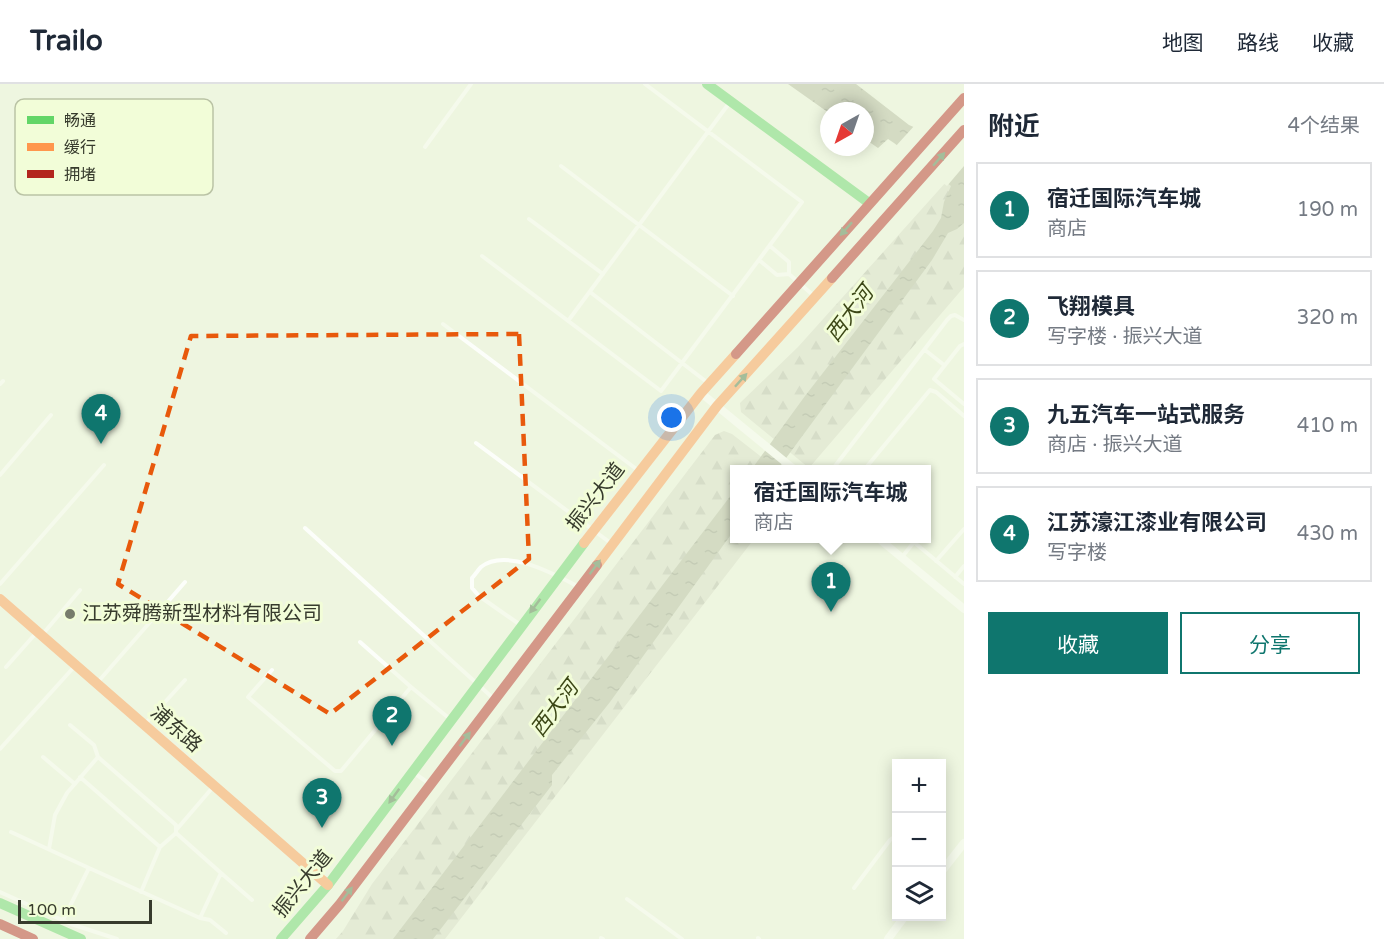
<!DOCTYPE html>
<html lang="zh">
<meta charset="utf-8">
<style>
:root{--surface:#fff;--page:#f2f2f3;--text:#1f2937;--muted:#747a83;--line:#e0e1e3;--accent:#0f766e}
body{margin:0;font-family:"Varela Round","Noto Sans SC",sans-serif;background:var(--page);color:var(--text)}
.controls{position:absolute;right:18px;bottom:18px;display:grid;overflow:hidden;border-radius:0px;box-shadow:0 3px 15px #0003}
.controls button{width:54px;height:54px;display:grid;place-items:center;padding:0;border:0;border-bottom:2px solid var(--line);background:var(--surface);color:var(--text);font:30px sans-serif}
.compass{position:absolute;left:820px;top:18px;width:54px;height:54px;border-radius:50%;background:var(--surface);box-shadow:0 3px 15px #0003;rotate:220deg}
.scale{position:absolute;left:18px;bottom:15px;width:134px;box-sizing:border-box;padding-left:6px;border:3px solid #373b2d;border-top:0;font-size:16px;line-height:21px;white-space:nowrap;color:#373b2d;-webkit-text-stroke:4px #f2fdd8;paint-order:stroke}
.you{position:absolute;left:672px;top:334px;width:21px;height:21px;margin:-15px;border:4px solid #fff;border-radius:50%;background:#1a73e8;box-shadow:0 0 0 9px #1a73e833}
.badge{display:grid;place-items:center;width:39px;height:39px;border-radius:50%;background:var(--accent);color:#fff;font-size:20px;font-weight:700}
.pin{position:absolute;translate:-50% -50px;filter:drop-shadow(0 2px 3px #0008)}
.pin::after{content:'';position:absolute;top:32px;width:21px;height:18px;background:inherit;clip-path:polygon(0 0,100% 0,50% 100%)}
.popup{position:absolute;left:730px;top:381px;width:201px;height:78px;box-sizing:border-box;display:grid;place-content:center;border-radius:0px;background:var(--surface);filter:drop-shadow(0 2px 4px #0005);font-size:20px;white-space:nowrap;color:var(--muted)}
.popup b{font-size:22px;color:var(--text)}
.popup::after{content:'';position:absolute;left:50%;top:100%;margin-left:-12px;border:12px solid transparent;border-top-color:var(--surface)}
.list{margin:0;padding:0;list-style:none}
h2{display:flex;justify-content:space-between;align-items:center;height:78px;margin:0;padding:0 24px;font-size:26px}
h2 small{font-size:20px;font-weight:400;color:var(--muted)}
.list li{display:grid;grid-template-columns:39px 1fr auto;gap:18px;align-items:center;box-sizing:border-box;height:96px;margin:0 12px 12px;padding:0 12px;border:2px solid var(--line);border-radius:0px}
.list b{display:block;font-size:22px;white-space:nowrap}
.list p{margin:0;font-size:20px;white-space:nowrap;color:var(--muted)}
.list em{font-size:20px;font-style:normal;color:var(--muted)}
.actions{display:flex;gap:12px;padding:18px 24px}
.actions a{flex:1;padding:14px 0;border:2px solid var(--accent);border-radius:0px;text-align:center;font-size:21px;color:var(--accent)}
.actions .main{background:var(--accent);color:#fff}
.icon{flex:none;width:33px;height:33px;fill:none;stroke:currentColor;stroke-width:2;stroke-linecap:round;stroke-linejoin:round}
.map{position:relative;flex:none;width:964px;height:855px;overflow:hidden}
header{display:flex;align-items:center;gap:36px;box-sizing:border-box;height:84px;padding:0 30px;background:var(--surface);border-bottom:2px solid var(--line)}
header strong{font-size:28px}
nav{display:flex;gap:33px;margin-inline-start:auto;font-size:21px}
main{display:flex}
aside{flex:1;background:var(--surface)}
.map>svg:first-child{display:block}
.forest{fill:url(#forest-firs)}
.water{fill:url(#water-ripples)}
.pier{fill:#eef5e0}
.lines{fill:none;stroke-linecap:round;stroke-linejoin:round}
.lane{stroke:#fcfefa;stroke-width:4}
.street{stroke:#fcfefa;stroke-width:8}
.fast{stroke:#63d668;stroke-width:10}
.slow{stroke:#ff974d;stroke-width:10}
.jam{stroke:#b3261e;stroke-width:10}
.oneway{fill:#497945}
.marked{fill:none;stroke:#e8590c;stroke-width:4.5;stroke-dasharray:12 8;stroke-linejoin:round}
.poi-dot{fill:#777c6c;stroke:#f2fdd8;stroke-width:2}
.labels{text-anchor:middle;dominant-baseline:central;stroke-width:6;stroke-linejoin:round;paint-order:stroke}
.street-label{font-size:20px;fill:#373b2d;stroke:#f2fdd8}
.poi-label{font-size:20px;fill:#373b2d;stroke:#f2fdd8;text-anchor:start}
.water-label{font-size:21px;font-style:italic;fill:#3c4716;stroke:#f2fdd8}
.key{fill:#f2fdd8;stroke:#bac3a5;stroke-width:1.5}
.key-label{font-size:16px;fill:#373b2d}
</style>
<header>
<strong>Trailo</strong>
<nav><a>地图</a><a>路线</a><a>收藏</a></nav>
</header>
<main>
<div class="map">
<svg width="964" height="855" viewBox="0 0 964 855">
<defs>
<pattern id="forest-firs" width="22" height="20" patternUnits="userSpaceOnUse" patternTransform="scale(1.5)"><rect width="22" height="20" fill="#d7ddc8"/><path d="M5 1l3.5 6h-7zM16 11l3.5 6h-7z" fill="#b9bfac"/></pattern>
<pattern id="water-ripples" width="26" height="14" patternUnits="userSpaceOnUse" patternTransform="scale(1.5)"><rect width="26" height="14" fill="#b3bba0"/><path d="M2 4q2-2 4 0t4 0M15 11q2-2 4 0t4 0" fill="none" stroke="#929983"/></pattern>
</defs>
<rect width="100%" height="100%" fill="#eef5e0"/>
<path class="forest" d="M 964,78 L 964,203 L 809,384 L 741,328 L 740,319 L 798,263 Z
M 724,347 L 732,350 L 777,385 L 735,386 L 735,454 L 754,455 L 445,855 L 336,855 L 343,847 L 372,800 L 715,351 Z"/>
<path class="water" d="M 788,0 L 856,0 L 909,41 L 964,65 L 964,139 L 957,145 L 948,149 L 932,176 L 778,385 L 751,386 L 805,312 L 933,147 L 941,134 L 944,118 L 951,102 L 894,59 L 888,55 L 878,64 L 865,55 L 865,27 L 829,27 L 829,29 Z
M 735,406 L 735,445 L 610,618 L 552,691 L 552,701 L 433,855 L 393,855 Z"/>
<path class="pier" d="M 915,41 L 964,62 L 964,82 L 947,102 L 895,63 Z"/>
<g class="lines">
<path class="lane" d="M 425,63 L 471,0
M 561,82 L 733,212
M 529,135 L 603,190
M 770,162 L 789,178 L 789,190
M 482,172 L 661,307 L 802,118 L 645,0
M 759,176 L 777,191 L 789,190 L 814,212
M 590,208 L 708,299
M 568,237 L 730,18
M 443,240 L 639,387
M 964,260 L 960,262 L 934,295 L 964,320
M 925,266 L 944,281
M 0,300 L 3,297
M 476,359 L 612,460
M 832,386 L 947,236 L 951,232 L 955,231 L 964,236
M 864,386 L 930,306 L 936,308 L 964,332
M 0,391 L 51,331
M 305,444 L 494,615
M 909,454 L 964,500
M 902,473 L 914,458
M 936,477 L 964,445
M 955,493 L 964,482
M 0,500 L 104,381
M 519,540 L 479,512 L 472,504 L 472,494 C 475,491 478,486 481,483 C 506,463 556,491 579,503
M 42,551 L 80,506
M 360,558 L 411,603
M 6,583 L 37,548
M 272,586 L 248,613 L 335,687 L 341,687 L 411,603 L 450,635
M 97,599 L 185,498
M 145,640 L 185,596
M 70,641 L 94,661 L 98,673
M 0,665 L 74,583
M 43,673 L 75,700
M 414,689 L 430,700
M 80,693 L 160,763 L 176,749
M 177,745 L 213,703
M 11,748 L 89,784
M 49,765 L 55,731 L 67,709 L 98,673 L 176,741 L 176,749 L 221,789 L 200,834 L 89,784 L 63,836
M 221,789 L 252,816
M 854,804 L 890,756 L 894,753 L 896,753
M 0,808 L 71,840 L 117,855
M 141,808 L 160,763
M 627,815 L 682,855
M 200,834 L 210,836 L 226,849
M 601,854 L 603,855
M 758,854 L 759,855"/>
<path class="street" d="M 701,309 L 795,386
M 878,454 L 964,525
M 942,787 L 964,759
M 888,855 L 905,832"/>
<path class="fast" d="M 707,0 L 869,119
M 0,819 L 81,855
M 281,855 L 328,801 L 584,459"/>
<path class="slow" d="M 584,459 L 701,309 L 736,270
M 597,481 L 717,322 L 832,194
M 0,515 L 328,801"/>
<path class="jam" d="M 832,194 L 964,46
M 736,270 L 964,14
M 0,840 L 33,855
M 310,855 L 340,820 L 597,481"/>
</g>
<defs><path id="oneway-solid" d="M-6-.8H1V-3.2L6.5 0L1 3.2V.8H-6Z" transform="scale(1.5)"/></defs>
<g class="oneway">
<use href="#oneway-solid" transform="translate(939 75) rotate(-49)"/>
<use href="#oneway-solid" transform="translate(846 145) rotate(132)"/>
<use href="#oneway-solid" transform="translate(741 296) rotate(-48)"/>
<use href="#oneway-solid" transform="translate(595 483) rotate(-53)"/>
<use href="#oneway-solid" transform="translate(535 522) rotate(127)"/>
<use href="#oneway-solid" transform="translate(465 655) rotate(-53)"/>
<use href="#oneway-solid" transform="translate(394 712) rotate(126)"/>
<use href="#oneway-solid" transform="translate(347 810) rotate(-53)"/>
</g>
<path d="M0 0H964V855H0ZM 519,250 L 529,475 L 330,630 L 118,500 L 191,252 Z" fill="#eef5e0" fill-opacity=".55" fill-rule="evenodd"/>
<path class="marked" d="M 519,250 L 529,475 L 330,630 L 118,500 L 191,252 Z"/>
<circle class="poi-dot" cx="70" cy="530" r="6"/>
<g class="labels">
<g class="street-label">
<text transform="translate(596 413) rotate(-52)">振兴大道</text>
<text transform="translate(176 645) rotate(41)">浦东路</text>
<text transform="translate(303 800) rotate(-51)">振兴大道</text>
</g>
<g class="poi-label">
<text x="82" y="530">江苏舜腾新型材料有限公司</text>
</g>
<g class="water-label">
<text transform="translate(850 230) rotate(-53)">西大河</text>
<text transform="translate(555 625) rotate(-53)">西大河</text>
</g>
</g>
<rect x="15" y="15" width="198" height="96" rx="9" class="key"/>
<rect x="27" y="32" width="27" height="8" fill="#63d668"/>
<rect x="27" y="59" width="27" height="8" fill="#ff974d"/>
<rect x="27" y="86" width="27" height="8" fill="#b3261e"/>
<g class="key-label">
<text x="64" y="42">畅通</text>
<text x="64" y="69">缓行</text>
<text x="64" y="96">拥堵</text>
</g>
</svg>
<div class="controls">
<button>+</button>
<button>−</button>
<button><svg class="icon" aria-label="layers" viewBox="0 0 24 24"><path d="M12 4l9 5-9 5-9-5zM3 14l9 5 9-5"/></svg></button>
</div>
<svg class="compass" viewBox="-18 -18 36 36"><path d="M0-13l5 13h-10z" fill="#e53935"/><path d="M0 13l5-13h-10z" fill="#747a83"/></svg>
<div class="scale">100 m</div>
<div class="you"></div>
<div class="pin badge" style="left:831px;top:528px">1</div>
<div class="popup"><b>宿迁国际汽车城</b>商店</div>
<div class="pin badge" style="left:392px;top:662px">2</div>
<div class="pin badge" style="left:322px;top:744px">3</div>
<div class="pin badge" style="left:101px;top:360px">4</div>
</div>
<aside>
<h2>附近<small>4个结果</small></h2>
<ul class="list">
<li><span class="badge">1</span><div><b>宿迁国际汽车城</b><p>商店</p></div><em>190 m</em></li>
<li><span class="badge">2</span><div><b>飞翔模具</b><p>写字楼 · 振兴大道</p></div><em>320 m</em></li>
<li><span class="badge">3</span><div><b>九五汽车一站式服务</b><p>商店 · 振兴大道</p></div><em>410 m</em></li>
<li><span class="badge">4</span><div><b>江苏濠江漆业有限公司</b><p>写字楼</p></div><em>430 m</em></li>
</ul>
<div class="actions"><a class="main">收藏</a><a>分享</a></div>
</aside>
</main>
